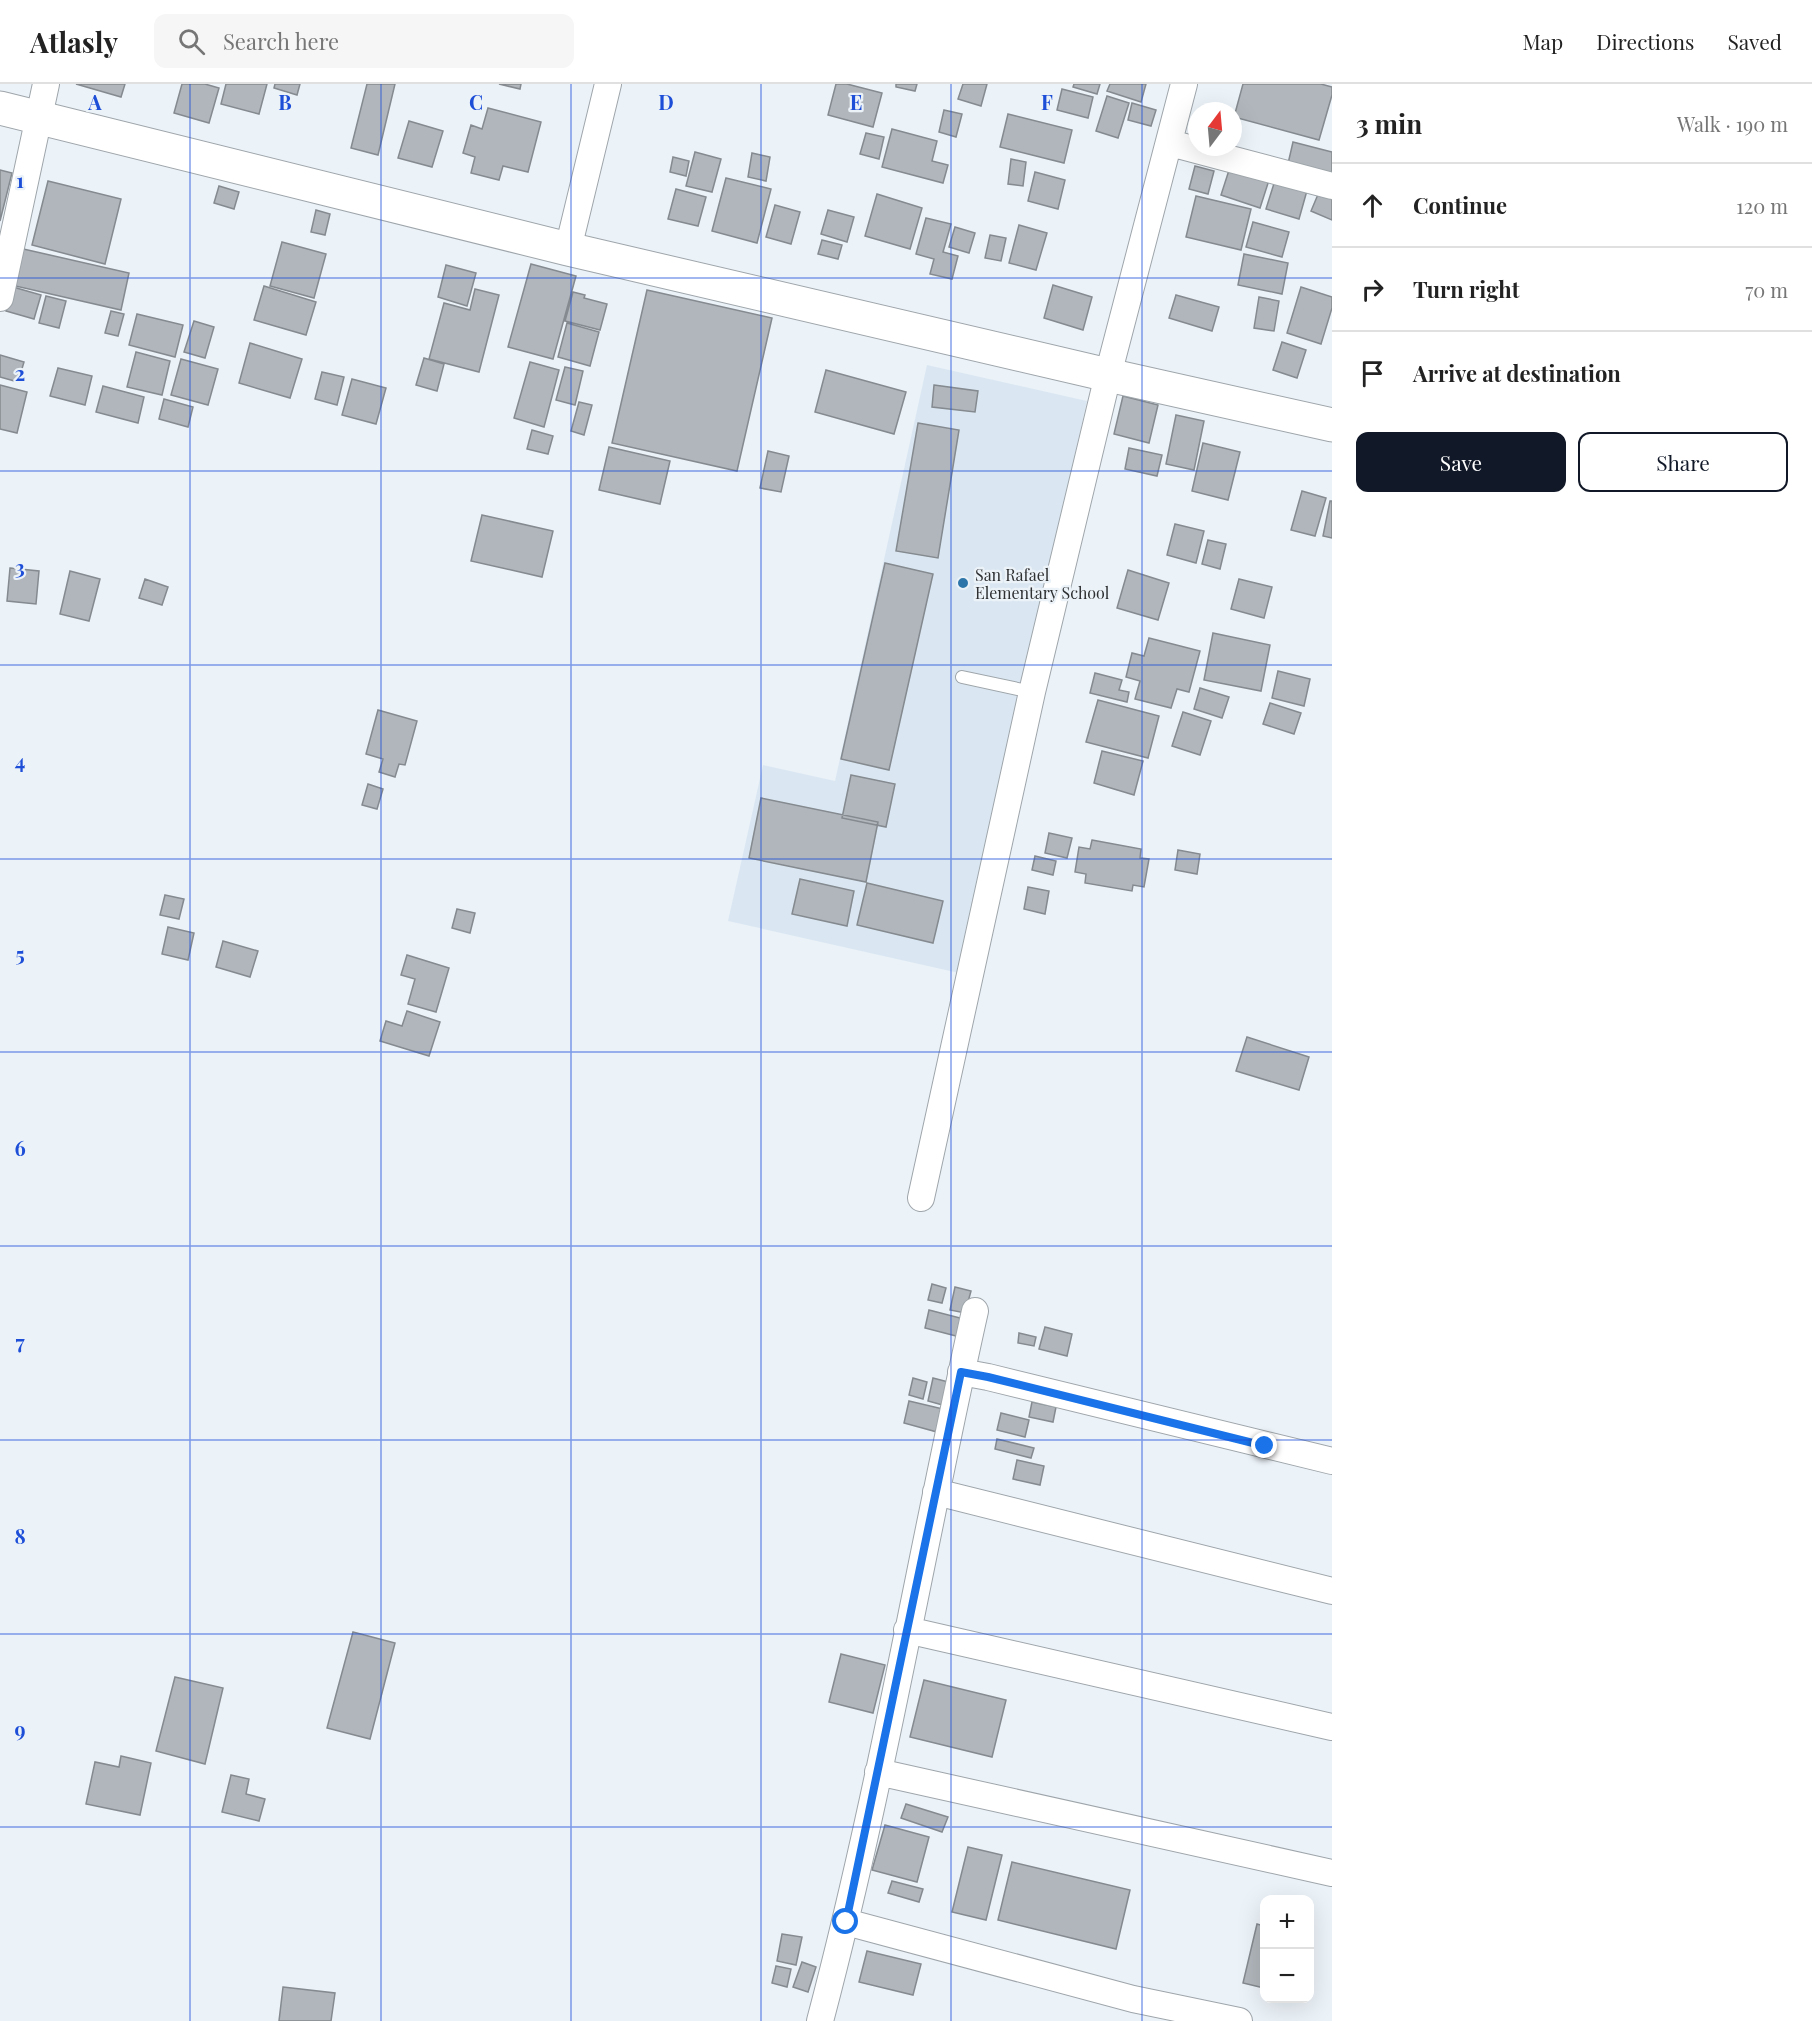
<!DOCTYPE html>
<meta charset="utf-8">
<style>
:root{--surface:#fff;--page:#f6f6f6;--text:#222;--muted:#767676;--line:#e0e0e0;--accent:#111827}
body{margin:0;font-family:"Playfair Display",serif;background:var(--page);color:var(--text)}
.controls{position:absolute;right:18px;bottom:18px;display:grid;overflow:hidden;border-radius:12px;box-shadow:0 6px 24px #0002}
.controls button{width:54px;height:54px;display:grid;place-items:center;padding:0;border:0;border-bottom:2px solid var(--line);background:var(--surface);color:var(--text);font:30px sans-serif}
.compass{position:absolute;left:1188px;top:18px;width:54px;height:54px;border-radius:50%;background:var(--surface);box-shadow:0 6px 24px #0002;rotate:16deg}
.stop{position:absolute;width:18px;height:18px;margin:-14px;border:4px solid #1a73e8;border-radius:50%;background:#fff}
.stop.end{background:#1a73e8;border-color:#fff;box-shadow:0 2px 6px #0008}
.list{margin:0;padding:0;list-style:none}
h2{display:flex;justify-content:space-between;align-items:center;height:78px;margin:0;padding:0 24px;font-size:26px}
h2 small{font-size:20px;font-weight:400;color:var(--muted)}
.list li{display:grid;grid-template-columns:39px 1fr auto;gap:18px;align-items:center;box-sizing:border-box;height:84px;padding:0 24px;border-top:2px solid var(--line)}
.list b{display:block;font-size:22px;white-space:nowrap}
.list em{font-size:20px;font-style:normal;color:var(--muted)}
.actions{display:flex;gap:12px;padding:18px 24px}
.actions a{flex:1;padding:14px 0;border:2px solid var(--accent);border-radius:12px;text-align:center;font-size:21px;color:var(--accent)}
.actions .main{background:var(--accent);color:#fff}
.icon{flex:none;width:33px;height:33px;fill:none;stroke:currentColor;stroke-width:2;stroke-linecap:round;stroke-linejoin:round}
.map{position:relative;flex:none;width:1332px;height:1937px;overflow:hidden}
header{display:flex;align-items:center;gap:36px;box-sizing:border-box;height:84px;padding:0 30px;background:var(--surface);border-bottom:2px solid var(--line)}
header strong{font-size:28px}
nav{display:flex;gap:33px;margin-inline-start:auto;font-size:21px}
.search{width:420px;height:54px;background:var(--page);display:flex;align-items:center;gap:15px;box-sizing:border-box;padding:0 21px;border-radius:12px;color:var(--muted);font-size:22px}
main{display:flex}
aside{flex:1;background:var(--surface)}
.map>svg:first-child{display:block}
.built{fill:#dae7f2}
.building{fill:#b0b6bb;stroke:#848a8f;stroke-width:1.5}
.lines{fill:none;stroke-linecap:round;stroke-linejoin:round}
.lane-casing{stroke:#9fa6ab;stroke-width:14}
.street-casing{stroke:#9fa6ab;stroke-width:28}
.secondary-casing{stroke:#9fa6ab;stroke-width:35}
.lane{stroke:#fff;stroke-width:12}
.street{stroke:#fff;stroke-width:26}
.secondary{stroke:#fff;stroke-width:33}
.route{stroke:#1a73e8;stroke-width:8}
.grid{fill:none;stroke:#1d4ed8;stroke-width:1.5;stroke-opacity:0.55}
.poi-dot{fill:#2e76aa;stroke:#ebf2f8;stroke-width:2}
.labels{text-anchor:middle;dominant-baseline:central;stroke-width:4.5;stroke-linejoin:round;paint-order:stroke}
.poi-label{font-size:16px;fill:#2d2f31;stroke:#ebf2f8;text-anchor:start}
.grid-label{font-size:20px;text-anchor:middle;font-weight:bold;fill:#1d4ed8;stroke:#ebf2f8;stroke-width:4.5;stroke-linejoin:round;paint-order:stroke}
</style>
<header>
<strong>Atlasly</strong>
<div class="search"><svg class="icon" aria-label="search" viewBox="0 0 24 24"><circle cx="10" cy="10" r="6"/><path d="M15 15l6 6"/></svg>Search here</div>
<nav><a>Map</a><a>Directions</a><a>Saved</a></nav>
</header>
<main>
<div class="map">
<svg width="1332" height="1937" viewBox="0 0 1332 1937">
<rect width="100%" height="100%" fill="#ebf2f8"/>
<path class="built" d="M 927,281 L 1087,317 L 959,889 L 728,837 L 763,681 L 835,697 Z"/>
<path class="building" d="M 76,0 L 125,0 L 121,13 Z
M 182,0 L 205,0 L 219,4 L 209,39 L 174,29 Z
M 226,0 L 267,0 L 259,30 L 221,20 Z
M 275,0 L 300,0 L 297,11 L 274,4 Z
M 367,0 L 395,0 L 378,71 L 351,64 Z
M 499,0 L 521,0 L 520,5 Z
M 836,0 L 847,0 L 882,9 L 873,43 L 828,31 Z
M 896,0 L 917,0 L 915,7 L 896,3 Z
M 963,0 L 987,0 L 981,22 L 958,15 Z
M 1074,0 L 1100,0 L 1097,10 L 1073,3 Z
M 1110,0 L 1146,0 L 1141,18 L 1107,7 Z
M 1243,0 L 1321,0 L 1332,3 L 1332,11 L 1319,56 L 1234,33 Z
M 1062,5 L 1093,13 L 1088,34 L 1057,26 Z
M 1107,12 L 1129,19 L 1118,54 L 1096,47 Z
M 1132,19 L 1156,26 L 1151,42 L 1128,36 Z
M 488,24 L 541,38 L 528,88 L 503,82 L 499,96 L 471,89 L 475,73 L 463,69 L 471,41 L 482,45 Z
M 944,26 L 962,30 L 956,53 L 939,48 Z
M 1008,30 L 1072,46 L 1064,79 L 1000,63 Z
M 409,37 L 443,47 L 432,83 L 398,74 Z
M 892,45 L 937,57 L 932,77 L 948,81 L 943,99 L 882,83 Z
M 866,49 L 884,53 L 879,75 L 860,70 Z
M 1293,58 L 1332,68 L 1332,95 L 1287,84 Z
M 695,68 L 721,75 L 712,108 L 686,102 Z
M 752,69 L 770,73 L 766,97 L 748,93 Z
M 673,73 L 689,77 L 686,92 L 670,88 Z
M 1011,75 L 1026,78 L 1023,102 L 1008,100 Z
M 1231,80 L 1270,93 L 1260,124 L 1221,111 Z
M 1195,82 L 1214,87 L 1208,110 L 1189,105 Z
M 0,86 L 12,89 L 0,137 Z
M 1035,88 L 1065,96 L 1058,125 L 1028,117 Z
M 1276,93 L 1308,103 L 1299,135 L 1266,125 Z
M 726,94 L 771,105 L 757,159 L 712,147 Z
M 48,97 L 121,115 L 105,180 L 32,161 Z
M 1322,101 L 1332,105 L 1332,136 L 1311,127 Z
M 219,102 L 239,108 L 234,125 L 214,119 Z
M 676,105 L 706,113 L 698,142 L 668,135 Z
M 877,110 L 922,124 L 910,165 L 865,152 Z
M 1196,112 L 1251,125 L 1241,166 L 1186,153 Z
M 775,121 L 800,128 L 791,160 L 766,153 Z
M 316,126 L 330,130 L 325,151 L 311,148 Z
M 828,126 L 854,133 L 847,158 L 821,150 Z
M 926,134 L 951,140 L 943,168 L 958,172 L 952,195 L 930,190 L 934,175 L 916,170 Z
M 1253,138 L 1289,148 L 1282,173 L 1246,163 Z
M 1019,141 L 1047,149 L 1036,186 L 1009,179 Z
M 955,143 L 975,149 L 969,169 L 949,163 Z
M 990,151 L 1006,154 L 1001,177 L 985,174 Z
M 822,156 L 842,161 L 838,175 L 818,170 Z
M 282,158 L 326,170 L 314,214 L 270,202 Z
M 19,164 L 129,189 L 121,226 L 11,201 Z
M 1244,170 L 1288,179 L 1282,210 L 1238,201 Z
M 531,180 L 576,192 L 553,275 L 508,263 Z
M 446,181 L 476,189 L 467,222 L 438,213 Z
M 1053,201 L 1092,213 L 1083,246 L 1044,234 Z
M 264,202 L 316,218 L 306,251 L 254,236 Z
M 13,203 L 41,211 L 34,235 L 6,227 Z
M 1301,203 L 1332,213 L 1332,224 L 1321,260 L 1287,249 Z
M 475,205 L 499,211 L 479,288 L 429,275 L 444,219 L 470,226 Z
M 647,206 L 772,234 L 737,387 L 612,359 Z
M 573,208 L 585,211 L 584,214 L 607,220 L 600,246 L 565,237 Z
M 1176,211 L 1219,223 L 1212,247 L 1169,234 Z
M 46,212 L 66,217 L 59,244 L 39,239 Z
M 1259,213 L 1279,217 L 1274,247 L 1254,244 Z
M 111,227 L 124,230 L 118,252 L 105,249 Z
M 137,230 L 183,241 L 175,273 L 129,261 Z
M 194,237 L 214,243 L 205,274 L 184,268 Z
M 567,239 L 599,248 L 590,282 L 558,273 Z
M 1282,258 L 1306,266 L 1297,294 L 1273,286 Z
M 250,259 L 302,275 L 290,314 L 239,299 Z
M 136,268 L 170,277 L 162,311 L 127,303 Z
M 0,271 L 24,278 L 18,298 L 0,293 Z
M 424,274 L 444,280 L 437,307 L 416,301 Z
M 181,275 L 218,285 L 208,321 L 171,311 Z
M 530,278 L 559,286 L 544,343 L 514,334 Z
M 565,283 L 583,287 L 575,321 L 556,316 Z
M 58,284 L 92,292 L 85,321 L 50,312 Z
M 826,286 L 906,308 L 894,350 L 815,328 Z
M 322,288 L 344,293 L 337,321 L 315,315 Z
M 352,295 L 386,304 L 376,340 L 342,331 Z
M 0,301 L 27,308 L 17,349 L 0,345 Z
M 934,301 L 978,307 L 975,328 L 932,323 Z
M 103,302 L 144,313 L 138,339 L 96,328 Z
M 1123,312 L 1158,321 L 1149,359 L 1114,350 Z
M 164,315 L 193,323 L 188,343 L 159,335 Z
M 579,318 L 592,321 L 584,351 L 571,347 Z
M 1176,331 L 1204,337 L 1194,386 L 1166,380 Z
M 918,339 L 959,346 L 938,474 L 896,467 Z
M 532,346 L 553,352 L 548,370 L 527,365 Z
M 1203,359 L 1240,368 L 1228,416 L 1192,407 Z
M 609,363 L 670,377 L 660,420 L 599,406 Z
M 1129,364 L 1162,371 L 1157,392 L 1125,385 Z
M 768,367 L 789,372 L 781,408 L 760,404 Z
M 1302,407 L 1326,414 L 1315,452 L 1291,446 Z
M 1330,417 L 1332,417 L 1332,454 L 1323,452 Z
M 482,431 L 553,447 L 542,493 L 471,477 Z
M 1175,440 L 1204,447 L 1196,479 L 1167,471 Z
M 1208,456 L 1226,460 L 1220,485 L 1202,480 Z
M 885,479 L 933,490 L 889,686 L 841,675 Z
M 10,484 L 39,487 L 36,520 L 7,517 Z
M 1128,486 L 1169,499 L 1158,536 L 1117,524 Z
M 70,487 L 100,495 L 89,537 L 60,530 Z
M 145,495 L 168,503 L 162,521 L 139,514 Z
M 1239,495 L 1272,503 L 1264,534 L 1231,525 Z
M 1213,549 L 1270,561 L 1261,607 L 1204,596 Z
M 1149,554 L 1200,567 L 1189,608 L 1177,605 L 1171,624 L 1135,615 L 1140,597 L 1126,593 L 1132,569 L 1144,572 Z
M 1278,587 L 1310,595 L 1304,622 L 1272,614 Z
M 1095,589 L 1122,596 L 1119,606 L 1129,608 L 1127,618 L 1090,609 Z
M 1200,604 L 1229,613 L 1222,634 L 1194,625 Z
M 1098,616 L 1159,632 L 1148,674 L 1086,658 Z
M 1270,619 L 1301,629 L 1294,650 L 1263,640 Z
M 378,626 L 417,637 L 405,681 L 399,680 L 395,693 L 379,688 L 383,675 L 366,670 Z
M 1183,628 L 1211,637 L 1200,671 L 1172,662 Z
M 1102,667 L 1143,677 L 1134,711 L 1094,699 Z
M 851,691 L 895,700 L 886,743 L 842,734 Z
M 368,700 L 383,705 L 377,725 L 362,721 Z
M 761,714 L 878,738 L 866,798 L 749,774 Z
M 1049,749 L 1072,754 L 1067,774 L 1045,769 Z
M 1092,756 L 1141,765 L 1140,774 L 1149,775 L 1144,803 L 1133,801 L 1132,807 L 1085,799 L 1086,790 L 1075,788 L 1079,763 L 1090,765 Z
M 1178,766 L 1200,770 L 1197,790 L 1175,786 Z
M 1035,772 L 1056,777 L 1053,791 L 1032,786 Z
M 800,795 L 854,807 L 847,842 L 792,830 Z
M 867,799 L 943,817 L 933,859 L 857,841 Z
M 1028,803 L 1049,807 L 1045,830 L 1024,825 Z
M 165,811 L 184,815 L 179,835 L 160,831 Z
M 457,825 L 475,829 L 470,849 L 452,844 Z
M 168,843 L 194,849 L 188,876 L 162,870 Z
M 223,857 L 258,867 L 250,893 L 216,883 Z
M 407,871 L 449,884 L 436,928 L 408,920 L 415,895 L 401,891 Z
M 407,927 L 440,938 L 429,972 L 380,957 L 386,937 L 402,942 Z
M 1247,953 L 1309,973 L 1299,1006 L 1236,987 Z
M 932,1200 L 946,1204 L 942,1219 L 928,1216 Z
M 955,1203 L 971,1207 L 965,1229 L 950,1226 Z
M 929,1226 L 964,1235 L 960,1253 L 925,1244 Z
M 1045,1243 L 1072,1250 L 1067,1272 L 1039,1265 Z
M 1019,1249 L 1036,1253 L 1034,1262 L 1018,1259 Z
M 913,1294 L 927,1298 L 923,1315 L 909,1311 Z
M 933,1294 L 956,1300 L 950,1323 L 928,1317 Z
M 909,1317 L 943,1325 L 937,1348 L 904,1339 Z
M 1032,1318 L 1056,1323 L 1053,1338 L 1029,1333 Z
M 1001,1329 L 1029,1336 L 1025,1353 L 997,1346 Z
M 997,1355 L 1034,1364 L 1031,1374 L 995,1365 Z
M 1017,1376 L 1044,1382 L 1040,1401 L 1013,1395 Z
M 353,1548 L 395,1559 L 370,1655 L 327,1644 Z
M 841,1570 L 885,1581 L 873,1629 L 829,1618 Z
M 175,1593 L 223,1604 L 205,1680 L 156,1667 Z
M 924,1596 L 1006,1616 L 992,1673 L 910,1653 Z
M 121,1672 L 151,1679 L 140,1731 L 86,1720 L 95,1678 L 119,1683 Z
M 231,1691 L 249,1695 L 246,1710 L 265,1715 L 259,1737 L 222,1728 Z
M 906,1720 L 948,1733 L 942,1748 L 901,1734 Z
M 885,1741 L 929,1753 L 917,1798 L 872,1786 Z
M 968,1763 L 1002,1771 L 986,1836 L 952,1828 Z
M 1012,1778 L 1130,1806 L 1116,1865 L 998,1836 Z
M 892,1797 L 923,1805 L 919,1818 L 888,1809 Z
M 1257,1840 L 1264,1842 L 1264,1904 L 1243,1899 Z
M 782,1850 L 802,1853 L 796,1881 L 777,1877 Z
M 867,1867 L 921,1880 L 913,1911 L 859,1898 Z
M 802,1878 L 816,1883 L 808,1908 L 793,1903 Z
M 776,1882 L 791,1885 L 787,1903 L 772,1899 Z
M 283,1903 L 335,1909 L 331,1937 L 279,1937 Z"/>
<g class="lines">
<g class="lane-casing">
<path id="lane" d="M 962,593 L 1032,608"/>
</g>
<g class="street-casing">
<path id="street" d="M 1170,59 L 1332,102
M 568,165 L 608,0
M 0,214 L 46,0
M 921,1114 L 1032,608 L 1108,291 L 1184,0
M 961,1288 L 988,1293 L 1332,1377
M 936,1408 L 1332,1507
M 907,1546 L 1332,1643
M 878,1688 L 1332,1789
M 846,1838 L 1133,1915 L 1239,1937
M 820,1937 C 882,1703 922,1463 975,1227"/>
</g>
<g class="secondary-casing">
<path id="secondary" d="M 0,24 L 568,165 L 1108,291 L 1332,341"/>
</g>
<use href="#lane" class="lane"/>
<use href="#street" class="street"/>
<use href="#secondary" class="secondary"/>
</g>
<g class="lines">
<path class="route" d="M 846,1838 L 961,1288 L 988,1293 L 1265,1362"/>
</g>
<path class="grid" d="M 190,0 L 190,1937M 381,0 L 381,1937M 571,0 L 571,1937M 761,0 L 761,1937M 951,0 L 951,1937M 1142,0 L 1142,1937M 0,194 L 1332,194M 0,387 L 1332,387M 0,581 L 1332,581M 0,775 L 1332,775M 0,968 L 1332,968M 0,1162 L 1332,1162M 0,1356 L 1332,1356M 0,1550 L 1332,1550M 0,1743 L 1332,1743"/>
<circle class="poi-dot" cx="963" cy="499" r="6"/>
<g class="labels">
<g class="poi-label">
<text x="975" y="490">San Rafael<tspan x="975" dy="18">Elementary School</tspan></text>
</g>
</g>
<g class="grid-label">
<text x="95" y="26">A</text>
<text x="285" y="26">B</text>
<text x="476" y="26">C</text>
<text x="666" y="26">D</text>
<text x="856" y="26">E</text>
<text x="1047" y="26">F</text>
<text x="20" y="104">1</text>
<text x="20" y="297">2</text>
<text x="20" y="491">3</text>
<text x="20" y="685">4</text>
<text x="20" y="878">5</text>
<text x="20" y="1072">6</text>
<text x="20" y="1266">7</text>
<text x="20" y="1460">8</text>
<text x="20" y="1653">9</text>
</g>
</svg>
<div class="controls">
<button>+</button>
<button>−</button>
</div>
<svg class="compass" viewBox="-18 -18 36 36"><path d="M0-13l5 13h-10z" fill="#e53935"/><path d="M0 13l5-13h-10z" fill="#767676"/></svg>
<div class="stop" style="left:846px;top:1838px"></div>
<div class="stop end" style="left:1265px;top:1362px"></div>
</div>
<aside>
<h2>3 min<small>Walk · 190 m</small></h2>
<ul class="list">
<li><svg class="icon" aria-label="ahead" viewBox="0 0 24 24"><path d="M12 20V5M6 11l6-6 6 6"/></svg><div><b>Continue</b></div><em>120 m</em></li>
<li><svg class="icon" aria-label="right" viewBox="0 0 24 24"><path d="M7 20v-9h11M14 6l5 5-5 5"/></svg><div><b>Turn right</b></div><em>70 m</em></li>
<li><svg class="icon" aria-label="arrive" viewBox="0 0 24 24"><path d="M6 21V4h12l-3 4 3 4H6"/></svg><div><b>Arrive at destination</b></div></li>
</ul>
<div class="actions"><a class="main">Save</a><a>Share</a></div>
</aside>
</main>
